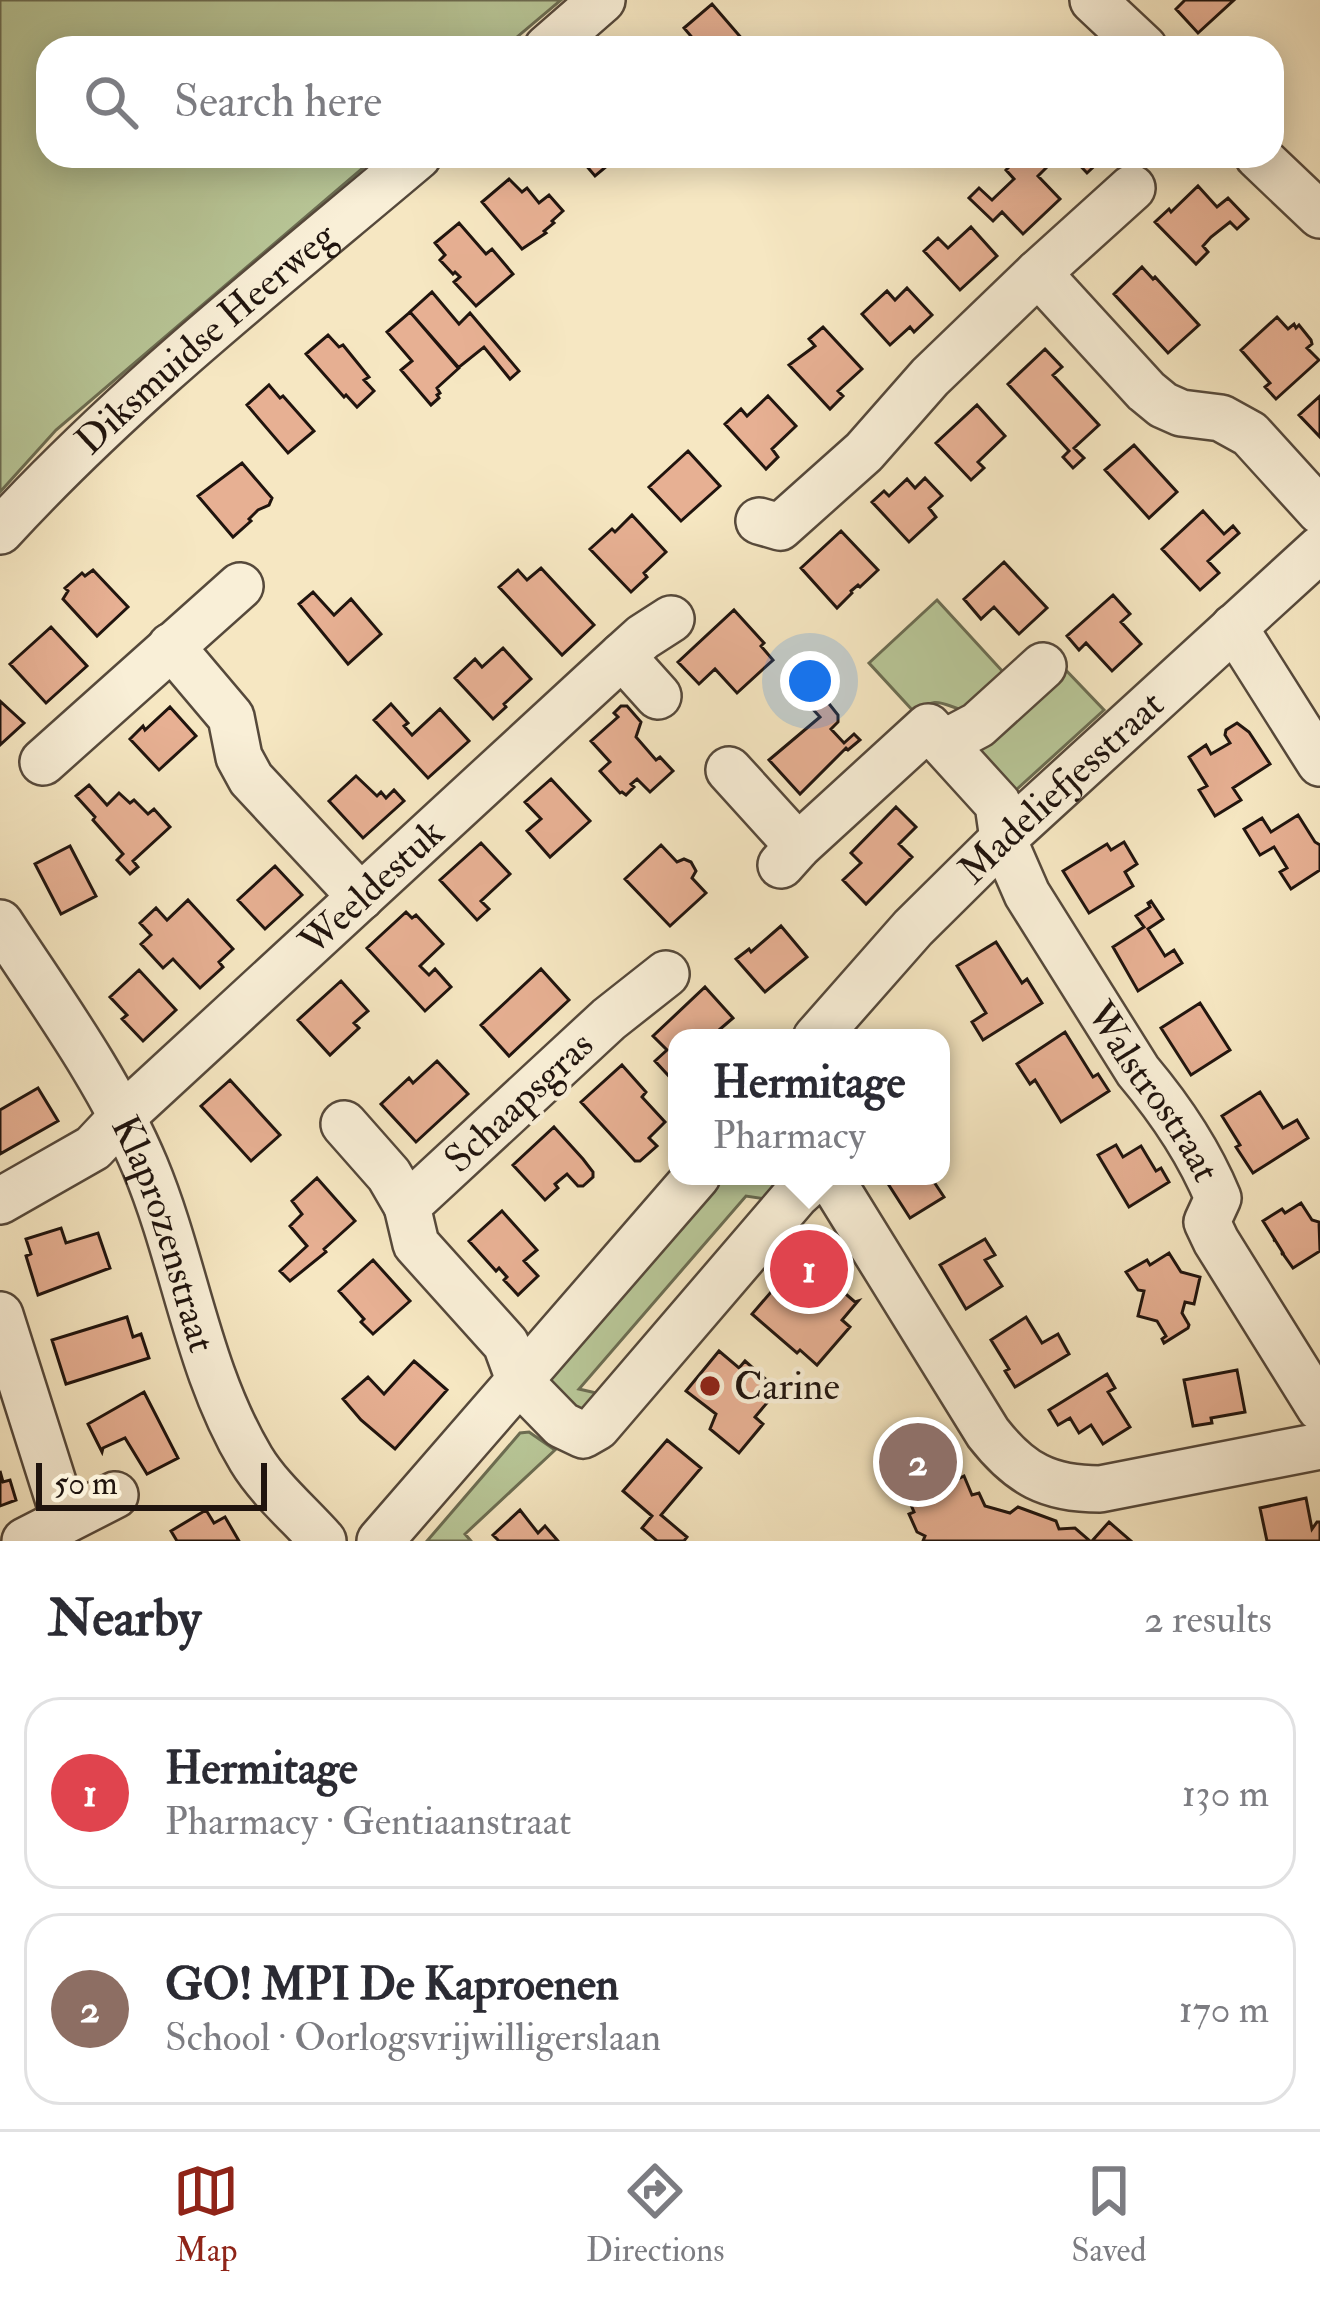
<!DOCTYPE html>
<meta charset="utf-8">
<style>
:root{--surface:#fff;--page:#f2f2f3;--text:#2b2b33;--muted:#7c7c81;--line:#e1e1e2;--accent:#8f2418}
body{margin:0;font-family:"IM FELL Double Pica",serif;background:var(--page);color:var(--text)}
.scale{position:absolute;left:36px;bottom:30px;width:231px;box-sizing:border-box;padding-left:12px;border:6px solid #20140e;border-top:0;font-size:33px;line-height:42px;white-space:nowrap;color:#20140e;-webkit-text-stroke:9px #f9efd7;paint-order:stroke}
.you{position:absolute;left:810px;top:681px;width:42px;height:42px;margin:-30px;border:9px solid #fff;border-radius:50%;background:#1a73e8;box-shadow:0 0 0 18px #1a73e833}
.badge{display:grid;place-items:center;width:78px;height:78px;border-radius:50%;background:var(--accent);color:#fff;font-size:39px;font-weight:700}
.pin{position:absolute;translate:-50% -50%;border:6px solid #fff;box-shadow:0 3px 12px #0006}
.popup{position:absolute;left:668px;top:1029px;width:282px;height:156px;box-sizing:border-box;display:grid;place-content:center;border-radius:24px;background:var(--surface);filter:drop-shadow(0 3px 9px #0005);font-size:39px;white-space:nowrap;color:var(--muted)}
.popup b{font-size:45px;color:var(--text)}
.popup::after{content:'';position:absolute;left:50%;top:100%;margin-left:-24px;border:24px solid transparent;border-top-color:var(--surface)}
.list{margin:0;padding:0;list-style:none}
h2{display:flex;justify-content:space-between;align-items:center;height:156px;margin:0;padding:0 48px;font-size:51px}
h2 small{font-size:39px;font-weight:400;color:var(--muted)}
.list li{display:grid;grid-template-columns:78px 1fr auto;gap:36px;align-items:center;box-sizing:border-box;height:192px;margin:0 24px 24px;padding:0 24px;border:3px solid var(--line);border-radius:36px}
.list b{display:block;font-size:45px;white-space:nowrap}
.list p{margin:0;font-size:39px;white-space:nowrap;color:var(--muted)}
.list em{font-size:39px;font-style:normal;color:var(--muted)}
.icon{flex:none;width:66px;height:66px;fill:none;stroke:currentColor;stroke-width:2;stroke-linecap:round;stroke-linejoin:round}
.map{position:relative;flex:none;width:1320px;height:1541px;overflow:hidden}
.search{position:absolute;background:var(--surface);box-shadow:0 6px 30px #0003;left:36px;right:36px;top:36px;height:132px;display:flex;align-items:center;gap:30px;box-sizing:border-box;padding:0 42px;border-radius:36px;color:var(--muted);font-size:45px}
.sheet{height:588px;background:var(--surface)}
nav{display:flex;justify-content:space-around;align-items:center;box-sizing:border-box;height:168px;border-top:3px solid var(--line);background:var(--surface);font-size:33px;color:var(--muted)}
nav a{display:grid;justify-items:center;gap:6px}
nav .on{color:var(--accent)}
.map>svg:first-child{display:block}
.green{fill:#b8c697;stroke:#6c6d52;stroke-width:3}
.building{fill:#e7b093;stroke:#20140e;stroke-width:3}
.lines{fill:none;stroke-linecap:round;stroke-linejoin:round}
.minor-casing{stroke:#56493b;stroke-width:50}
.minor{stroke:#f9efd7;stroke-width:45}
.poi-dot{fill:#8f2418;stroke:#f9efd7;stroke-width:4.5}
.labels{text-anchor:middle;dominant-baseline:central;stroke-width:9;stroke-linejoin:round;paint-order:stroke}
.street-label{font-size:39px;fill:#20140e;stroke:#f9efd7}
.poi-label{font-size:39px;fill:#20140e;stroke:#f9efd7;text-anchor:start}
</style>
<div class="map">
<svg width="1320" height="1541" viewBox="0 0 1320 1541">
<rect width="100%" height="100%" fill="#f6e7c2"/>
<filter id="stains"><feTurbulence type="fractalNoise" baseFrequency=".00167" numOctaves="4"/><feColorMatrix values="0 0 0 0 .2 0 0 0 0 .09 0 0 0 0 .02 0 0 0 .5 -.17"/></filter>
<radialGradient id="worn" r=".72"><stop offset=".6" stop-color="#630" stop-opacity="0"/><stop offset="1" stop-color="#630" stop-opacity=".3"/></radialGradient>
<path class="green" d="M 0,0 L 561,0 L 504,48 L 48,48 L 48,156 L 377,156 L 56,430 L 0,492 Z
M 937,600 L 1005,674 L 962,710 C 939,703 937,696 915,713 L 869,663 Z
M 1061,665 L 1104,710 L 1016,790 L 974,744 Z
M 721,1176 L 794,1176 L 773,1200 L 746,1196 L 579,1389 L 605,1395 L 582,1414 L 548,1383 L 550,1374 Z
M 529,1432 L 555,1450 L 465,1534 L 471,1541 L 427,1541 L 520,1433 Z"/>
<path class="building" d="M 1185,0 L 1234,0 L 1198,33 L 1176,9 Z
M 712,4 L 750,48 L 701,48 L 684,28 Z
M 578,156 L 619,156 L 595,176 Z
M 1039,156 L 1048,166 L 1038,176 L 1060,199 L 1023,234 L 1002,212 L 993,221 L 969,198 L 979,188 L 992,200 L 1014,179 L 1006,170 L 1020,156 Z
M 1071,156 L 1105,156 L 1087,173 Z
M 509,179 L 522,192 L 527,188 L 539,203 L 549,195 L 563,211 L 552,221 L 554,223 L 544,231 L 546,233 L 522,249 L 482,202 Z
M 1198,186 L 1217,207 L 1228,198 L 1248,219 L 1237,229 L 1230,222 L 1211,237 L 1203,246 L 1208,252 L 1196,264 L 1155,222 L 1169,209 L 1171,212 Z
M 459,223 L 486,254 L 492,249 L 513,274 L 476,306 L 454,282 L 460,277 L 455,272 L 453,274 L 440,260 L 445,255 L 435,243 Z
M 971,227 L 997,256 L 960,290 L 924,251 L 938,238 L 948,248 Z
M 1142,267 L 1153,279 L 1155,277 L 1199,325 L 1168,353 L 1114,294 Z
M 907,288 L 932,315 L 914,332 L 910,327 L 890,345 L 862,314 L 887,291 L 895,300 Z
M 432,292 L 459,324 L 470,313 L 519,371 L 510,379 L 484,347 L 458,368 L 410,312 Z
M 410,312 L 459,368 L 437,388 L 440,393 L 437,395 L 439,398 L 431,405 L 401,370 L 412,361 L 387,332 Z
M 1277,317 L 1288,329 L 1294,324 L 1296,328 L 1299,325 L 1311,340 L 1312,344 L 1307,348 L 1319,360 L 1276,399 L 1265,387 L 1270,383 L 1241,350 Z
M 823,327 L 862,369 L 838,391 L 843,396 L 830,409 L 789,365 L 815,346 L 809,339 Z
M 328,335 L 339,347 L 343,345 L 369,377 L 364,380 L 374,391 L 357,407 L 346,395 L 344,397 L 306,354 Z
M 1045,349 L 1062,367 L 1053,375 L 1099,425 L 1074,448 L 1084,458 L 1073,468 L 1063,457 L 1069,451 L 1008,384 Z
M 269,385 L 280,398 L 283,396 L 314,431 L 288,453 L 247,405 Z
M 768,396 L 796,426 L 772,449 L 778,457 L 766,469 L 725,424 L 741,409 L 747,416 Z
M 1320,396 L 1320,437 L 1299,415 Z
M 977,405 L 1005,436 L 978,462 L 984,468 L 971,480 L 936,443 Z
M 1134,445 L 1177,492 L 1149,518 L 1105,470 Z
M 688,451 L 720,486 L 681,521 L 649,487 Z
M 242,463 L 272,498 L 269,505 L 258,510 L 249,519 L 251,521 L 233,537 L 198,496 Z
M 925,478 L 942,496 L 929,508 L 936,517 L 909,542 L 872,502 L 884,491 L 889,496 L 907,479 L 915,488 Z
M 1203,511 L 1224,534 L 1233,526 L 1239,533 L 1208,561 L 1219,573 L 1200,590 L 1162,549 Z
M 632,515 L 666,552 L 644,573 L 647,577 L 631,592 L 590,549 L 612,529 L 615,532 Z
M 841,531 L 878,570 L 860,587 L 858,585 L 851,591 L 852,593 L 837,608 L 801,568 Z
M 1004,562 L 1047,608 L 1019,634 L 994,607 L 981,619 L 964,599 Z
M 541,568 L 594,625 L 562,655 L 499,587 L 518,570 L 527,580 Z
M 93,570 L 128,607 L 97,636 L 63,599 L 68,591 L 65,588 L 82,573 L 85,576 Z
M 313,592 L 334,615 L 351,599 L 381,634 L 348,664 L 299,604 Z
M 1113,595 L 1130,614 L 1121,622 L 1141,644 L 1112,671 L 1086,643 L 1079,650 L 1067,636 Z
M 734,610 L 764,643 L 761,646 L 773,660 L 737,693 L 715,669 L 699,684 L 678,662 Z
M 51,627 L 87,666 L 46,703 L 10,664 Z
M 503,648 L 531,679 L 504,704 L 506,707 L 493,719 L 455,678 L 475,659 L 482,667 Z
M 817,699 L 826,700 L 838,715 L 838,722 L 831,729 L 844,743 L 854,734 L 860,740 L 848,750 L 846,748 L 800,794 L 769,760 L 820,717 L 810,706 Z
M 0,701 L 24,723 L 0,745 Z
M 391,704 L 408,723 L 404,726 L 412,735 L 440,709 L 469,741 L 428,778 L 374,720 Z
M 621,706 L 627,706 L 641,722 L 636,737 L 656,760 L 660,757 L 673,771 L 650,792 L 637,779 L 631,784 L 634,787 L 626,795 L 622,792 L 620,793 L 600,771 L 610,762 L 591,741 L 618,717 L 614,713 Z
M 170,707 L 196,736 L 159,770 L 130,739 L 143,726 L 145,730 Z
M 1237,723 L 1249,732 L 1270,764 L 1233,788 L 1241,800 L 1215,816 L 1199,790 L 1207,786 L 1189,757 L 1206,745 L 1211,754 L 1230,743 L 1225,735 L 1226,730 Z
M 356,776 L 377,796 L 381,792 L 386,798 L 394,790 L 404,801 L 363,838 L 329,801 Z
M 551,779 L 590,821 L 550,857 L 527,831 L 541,819 L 525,802 Z
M 89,785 L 107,805 L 119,793 L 130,803 L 134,800 L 148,814 L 154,809 L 170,827 L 133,861 L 138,867 L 130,874 L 117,860 L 123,854 L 93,820 L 95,817 L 76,796 Z
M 896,807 L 916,827 L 899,844 L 912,857 L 866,904 L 843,880 L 861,863 L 851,853 Z
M 1298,815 L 1315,842 L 1320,845 L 1320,870 L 1291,889 L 1280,872 L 1287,868 L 1274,847 L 1260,855 L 1244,829 L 1262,818 L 1271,832 Z
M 1124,842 L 1137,864 L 1125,872 L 1133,886 L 1089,913 L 1063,871 L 1107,844 L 1111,850 Z
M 481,843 L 510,874 L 481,901 L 489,909 L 477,920 L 440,880 Z
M 661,845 L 677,862 L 684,859 L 691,862 L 696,871 L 692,878 L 706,893 L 670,926 L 625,879 Z
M 70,846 L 96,896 L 61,914 L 35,864 Z
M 275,866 L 302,895 L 265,929 L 238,900 Z
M 188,900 L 233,949 L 219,962 L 223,967 L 200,988 L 173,959 L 163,968 L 141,944 L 151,935 L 140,923 L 156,908 L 167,920 Z
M 1151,901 L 1163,919 L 1148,929 L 1165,956 L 1174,950 L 1182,963 L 1138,991 L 1113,947 L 1144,927 L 1136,916 L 1150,907 L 1148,903 Z
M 406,912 L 412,918 L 416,915 L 443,944 L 420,966 L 429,975 L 435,969 L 451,987 L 425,1011 L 367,948 Z
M 781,926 L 807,957 L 765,992 L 736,959 L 749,949 L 751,952 Z
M 996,942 L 1022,983 L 1027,979 L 1042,1003 L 983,1040 L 972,1022 L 986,1013 L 957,966 Z
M 541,969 L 569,1000 L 509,1056 L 481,1025 Z
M 139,970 L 176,1010 L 143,1041 L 122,1019 L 127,1015 L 110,997 Z
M 341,981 L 368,1011 L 354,1023 L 359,1028 L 330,1055 L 298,1020 Z
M 705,987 L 733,1018 L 719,1030 L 723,1035 L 720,1038 L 677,1038 L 677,1085 L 655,1061 L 667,1050 L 653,1036 Z
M 1200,1003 L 1230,1050 L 1191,1075 L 1161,1028 Z
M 1065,1032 L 1093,1077 L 1098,1074 L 1109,1091 L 1061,1122 L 1035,1080 L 1030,1084 L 1017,1064 Z
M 437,1061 L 468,1094 L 416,1142 L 381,1104 L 409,1078 L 413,1083 Z
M 622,1065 L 646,1092 L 642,1097 L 665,1122 L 649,1138 L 657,1146 L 640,1161 L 635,1161 L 581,1102 Z
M 230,1080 L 280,1135 L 251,1161 L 201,1106 Z
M 38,1088 L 58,1121 L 0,1154 L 0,1110 Z
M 1260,1092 L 1283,1128 L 1297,1120 L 1308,1138 L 1253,1173 L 1236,1147 L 1240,1145 L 1222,1116 Z
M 554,1127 L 583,1159 L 593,1172 L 593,1177 L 583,1186 L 578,1186 L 567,1174 L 555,1184 L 558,1188 L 545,1200 L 513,1165 Z
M 1116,1145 L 1123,1157 L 1141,1146 L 1156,1171 L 1161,1168 L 1169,1182 L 1129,1207 L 1098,1155 Z
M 883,1176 L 930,1176 L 944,1197 L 910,1218 Z
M 317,1178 L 355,1221 L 324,1249 L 326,1252 L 290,1281 L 280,1271 L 307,1246 L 290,1226 L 302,1214 L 292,1201 Z
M 1301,1203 L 1312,1220 L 1319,1222 L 1320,1251 L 1293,1268 L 1283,1254 L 1281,1254 L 1283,1253 L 1275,1240 L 1273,1241 L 1275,1240 L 1263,1221 L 1282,1209 L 1285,1213 Z
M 502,1211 L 537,1250 L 524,1261 L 538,1276 L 518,1295 L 504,1280 L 507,1277 L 499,1268 L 496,1271 L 469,1241 Z
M 61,1228 L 66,1243 L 98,1233 L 110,1268 L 38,1295 L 26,1256 L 31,1254 L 26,1239 Z
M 985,1239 L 995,1255 L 985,1260 L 1002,1286 L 966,1309 L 940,1265 Z
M 1169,1253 L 1181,1272 L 1200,1277 L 1194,1304 L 1185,1302 L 1182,1313 L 1189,1325 L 1188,1328 L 1164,1343 L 1162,1339 L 1166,1336 L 1157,1321 L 1138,1316 L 1144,1291 L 1138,1290 L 1126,1272 L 1147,1260 L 1150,1265 Z
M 373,1260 L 410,1301 L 373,1334 L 361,1322 L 364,1319 L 339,1291 Z
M 820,1263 L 821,1267 L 835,1266 L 836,1282 L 843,1288 L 841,1290 L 855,1302 L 858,1301 L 842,1320 L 850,1327 L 817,1365 L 800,1350 L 797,1353 L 752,1314 L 778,1284 L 778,1271 L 791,1270 L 791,1266 Z
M 127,1317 L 133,1337 L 141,1334 L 149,1358 L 66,1384 L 52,1340 Z
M 1026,1317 L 1042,1343 L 1058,1334 L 1069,1354 L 1015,1387 L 1005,1371 L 1009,1369 L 991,1340 Z
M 719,1351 L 739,1368 L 745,1361 L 778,1390 L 755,1417 L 763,1424 L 739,1453 L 710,1429 L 716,1414 L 686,1391 Z
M 414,1361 L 447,1390 L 395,1449 L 361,1420 L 343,1399 L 368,1377 L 384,1394 Z
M 1237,1370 L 1245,1412 L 1211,1418 L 1212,1423 L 1193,1426 L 1184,1380 Z
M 1107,1374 L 1115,1388 L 1108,1392 L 1130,1427 L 1103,1444 L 1091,1425 L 1079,1433 L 1070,1418 L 1058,1425 L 1049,1410 Z
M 144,1392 L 178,1458 L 147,1474 L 125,1438 L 103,1448 L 102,1452 L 88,1424 Z
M 667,1440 L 701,1468 L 661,1515 L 687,1537 L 684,1541 L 657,1541 L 642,1528 L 652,1516 L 623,1491 Z
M 0,1471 L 3,1482 L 10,1480 L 16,1500 L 0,1506 Z
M 931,1473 L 938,1489 L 964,1476 L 972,1495 L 979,1493 L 985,1506 L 1010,1513 L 1018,1507 L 1056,1521 L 1059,1529 L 1075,1528 L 1090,1541 L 923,1541 L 925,1536 L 917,1532 L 909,1514 L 914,1512 L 903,1486 Z
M 1306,1498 L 1312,1529 L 1317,1522 L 1320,1522 L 1320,1541 L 1267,1541 L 1260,1508 Z
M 206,1510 L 214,1523 L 225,1517 L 239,1541 L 177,1541 L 171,1531 Z
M 520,1510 L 538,1533 L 545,1526 L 558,1541 L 499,1541 L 493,1535 Z
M 1109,1522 L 1131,1541 L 1092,1541 Z"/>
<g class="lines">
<g class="minor-casing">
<g id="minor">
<path d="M 1093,0 L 1144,48"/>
<path d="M 547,48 L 602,0"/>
<path d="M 1258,156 L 1320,215"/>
<path d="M 1132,188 L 1038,273 L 1146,391 L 1163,405 L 1181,413 L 1221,418 L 1250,434 L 1320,511"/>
<path d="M 759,521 L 780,527 L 864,452 L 930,377 L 1038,273"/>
<path id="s1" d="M 0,531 C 127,393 275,277 418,156"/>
<path d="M 1234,627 L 1320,763"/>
<path d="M 171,646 L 231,717 L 239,757 L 251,779 L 361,897"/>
<path d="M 622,656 L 658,696"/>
<path d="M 944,743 L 978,725 L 1043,666"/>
<path d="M 43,762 L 240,586"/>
<path d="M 729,770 L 798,846"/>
<path id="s2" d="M 781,865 L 798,846 L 928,727 L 998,804 L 1003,839 L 1027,894 L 1138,1071 C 1170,1109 1199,1152 1218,1198 L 1207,1222 L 1216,1241 L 1320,1408"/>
<path id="s3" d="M 0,923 C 51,1001 109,1080 145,1166 C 185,1262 197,1369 251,1459 C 269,1489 300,1515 323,1541"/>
<path d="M 666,974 L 609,1019 L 407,1206 L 416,1244 L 506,1344 L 520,1382 L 562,1425 L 583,1435 L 597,1427 L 796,1195 L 817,1176"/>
<path id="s4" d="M 816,1038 L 913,928 L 1003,839 L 1320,549"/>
<path d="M 344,1124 L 389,1175 L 407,1206"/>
<path d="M 829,1176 L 988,1433 C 1020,1474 1048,1489 1100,1489 L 1320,1446"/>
<path id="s5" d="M 0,1201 L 93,1148 L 123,1116 L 622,656 L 643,637 L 671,619"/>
<path d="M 0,1315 L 65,1520"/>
<path d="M 25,1541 L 115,1495"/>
<path d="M 380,1541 L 697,1176"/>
</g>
</g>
<use href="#minor" class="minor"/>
</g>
<circle class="poi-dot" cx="710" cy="1386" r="12"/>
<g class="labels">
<g class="street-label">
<text stroke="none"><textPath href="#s1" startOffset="282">Diksmuidse Heerweg</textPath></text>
<text stroke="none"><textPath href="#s4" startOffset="351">Madeliefjesstraat</textPath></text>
<text stroke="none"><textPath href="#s5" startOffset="489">Weeldestuk</textPath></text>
<text stroke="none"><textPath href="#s2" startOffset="636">Walstrostraat</textPath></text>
<text transform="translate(519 1102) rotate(-43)">Schaapsgras</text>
<text stroke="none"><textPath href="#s3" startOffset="354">Klaprozenstraat</textPath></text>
</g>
<g class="poi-label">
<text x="734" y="1386">Carine</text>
</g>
</g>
<rect width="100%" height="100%" filter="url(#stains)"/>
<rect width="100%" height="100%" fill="url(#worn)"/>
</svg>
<div class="scale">50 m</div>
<div class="you"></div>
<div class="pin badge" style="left:809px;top:1269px;background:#e0444e">1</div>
<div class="popup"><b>Hermitage</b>Pharmacy</div>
<div class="pin badge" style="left:918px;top:1462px;background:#8d6e63">2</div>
<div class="search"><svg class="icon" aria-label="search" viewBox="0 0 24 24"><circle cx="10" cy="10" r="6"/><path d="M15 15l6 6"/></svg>Search here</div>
</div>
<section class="sheet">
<h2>Nearby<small>2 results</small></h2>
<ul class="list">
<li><span class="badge" style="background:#e0444e">1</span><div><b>Hermitage</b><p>Pharmacy · Gentiaanstraat</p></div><em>130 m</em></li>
<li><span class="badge" style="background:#8d6e63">2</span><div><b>GO! MPI De Kaproenen</b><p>School · Oorlogsvrijwilligerslaan</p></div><em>170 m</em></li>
</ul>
</section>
<nav>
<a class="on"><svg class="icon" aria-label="map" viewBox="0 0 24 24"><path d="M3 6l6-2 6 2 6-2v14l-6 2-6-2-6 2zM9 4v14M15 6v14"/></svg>Map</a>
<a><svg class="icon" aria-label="directions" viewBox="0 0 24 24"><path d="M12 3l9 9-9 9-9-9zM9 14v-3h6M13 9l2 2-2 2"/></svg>Directions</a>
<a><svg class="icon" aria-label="saved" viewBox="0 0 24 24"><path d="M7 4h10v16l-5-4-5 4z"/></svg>Saved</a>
</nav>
